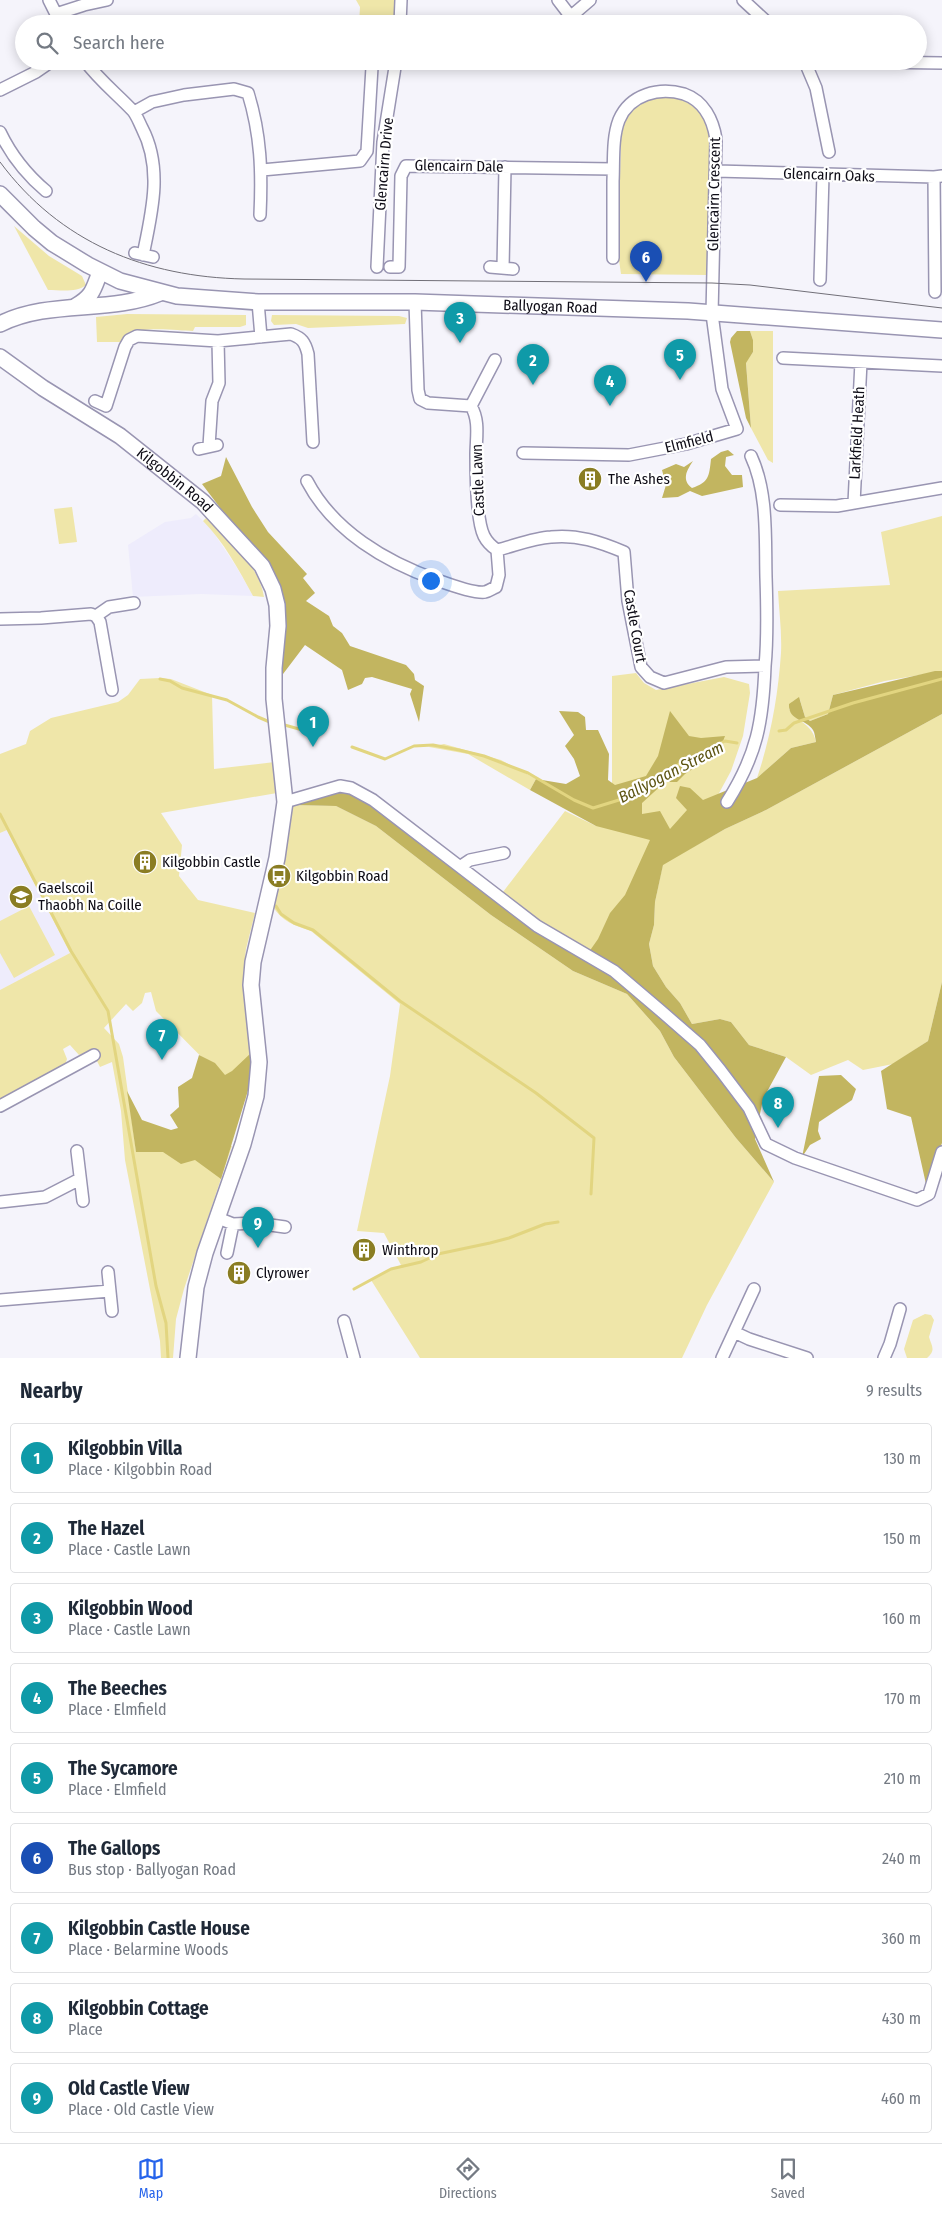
<!DOCTYPE html>
<meta charset="utf-8">
<style>
:root{--surface:#fff;--page:#f6f6f7;--text:#1f2937;--muted:#747a83;--line:#e0e1e3;--accent:#2563eb}
body{margin:0;font-family:"Fira Sans Condensed",sans-serif;background:var(--page);color:var(--text)}
.you{position:absolute;left:430px;top:580px;width:18px;height:18px;margin:-12px;border:4px solid #fff;border-radius:50%;background:#1a73e8;box-shadow:0 0 0 8px #1a73e833}
.badge{display:grid;place-items:center;width:32px;height:32px;border-radius:50%;background:var(--accent);color:#fff;font-size:16px;font-weight:700}
.pin{position:absolute;translate:-50% -41px;filter:drop-shadow(0 1px 2px #0008)}
.pin::after{content:'';position:absolute;top:26px;width:18px;height:15px;background:inherit;clip-path:polygon(0 0,100% 0,50% 100%)}
.list{margin:0;padding:0;list-style:none}
h2{display:flex;justify-content:space-between;align-items:center;height:65px;margin:0;padding:0 20px;font-size:21px}
h2 small{font-size:16px;font-weight:400;color:var(--muted)}
.list li{display:grid;grid-template-columns:32px 1fr auto;gap:15px;align-items:center;box-sizing:border-box;height:70px;margin:0 10px 10px;padding:0 10px;border:1px solid var(--line);border-radius:5px}
.list b{display:block;font-size:19px;white-space:nowrap}
.list p{margin:0;font-size:16px;white-space:nowrap;color:var(--muted)}
.list em{font-size:16px;font-style:normal;color:var(--muted)}
.icon{flex:none;width:28px;height:28px;fill:none;stroke:currentColor;stroke-width:2;stroke-linecap:round;stroke-linejoin:round}
.map{position:relative;flex:none;width:942px;height:1358px;overflow:hidden}
.search{position:absolute;background:var(--surface);box-shadow:0 2px 12px #0003;left:15px;right:15px;top:15px;height:55px;display:flex;align-items:center;gap:12px;box-sizing:border-box;padding:0 18px;border-radius:28px;color:var(--muted);font-size:19px}
.sheet{height:785px;background:var(--surface)}
nav{display:flex;justify-content:space-around;align-items:center;box-sizing:border-box;height:70px;border-top:1px solid var(--line);background:var(--surface);font-size:14px;color:var(--muted)}
nav a{display:grid;justify-items:center;gap:2px}
nav .on{color:var(--accent)}
.map>svg:first-child{display:block}
.built{fill:#eeecfc}
.green{fill:#efe6a9}
.forest{fill:#c2b560}
.lines{fill:none;stroke-linecap:round;stroke-linejoin:round}
.stream{stroke:#e2d580;stroke-width:3}
.street-casing{stroke:#9995b2;stroke-width:14}
.secondary-casing{stroke:#9995b2;stroke-width:18}
.street{stroke:#fff;stroke-width:11}
.secondary{stroke:#fff;stroke-width:15}
.tram{stroke:#716f78;stroke-width:1}
.labels{text-anchor:middle;dominant-baseline:central;stroke-width:4.5;stroke-linejoin:round;paint-order:stroke}
.street-label{font-size:15px;fill:#0e0c16;stroke:#fff}
.poi-label{font-size:15px;fill:#0e0c16;stroke:#fff;text-anchor:start}
.water-label{font-size:16px;font-style:italic;fill:#5b5210;stroke:#fff}
</style>
<div class="map">
<svg width="942" height="1358" viewBox="0 0 942 1358">
<rect width="100%" height="100%" fill="#f5f4fb"/>
<path class="built" d="M 196,514 L 211,529 L 237,568 L 253,596 L 201,594 L 133,597 L 128,545 L 165,522 L 191,518 Z
M 7,830 L 70,953 L 0,990 L 0,833 Z"/>
<path class="green" d="M 356,0 L 396,0 L 394,24 L 359,24 L 360,7 Z
M 669,96 C 694,101 707,116 711,141 L 707,275 L 621,274 L 618,253 L 621,140 C 624,110 641,99 669,96 Z
M 14,226 L 49,256 L 82,276 L 86,285 C 77,293 59,290 48,290 Z
M 127,314 L 246,315 L 246,325 L 240,327 L 195,327 L 193,331 C 175,331 132,323 121,342 L 97,342 L 96,317 Z
M 272,315 L 399,316 L 407,318 L 405,324 L 308,328 L 296,324 L 274,325 L 271,321 Z
M 750,331 L 773,331 L 773,463 L 768,460 L 751,428 L 746,362 L 753,352 L 753,340 Z
M 72,507 L 77,542 L 59,544 L 54,509 Z
M 208,516 C 228,537 260,567 264,597 L 253,596 C 239,570 224,542 203,521 Z
M 942,516 L 942,671 L 885,681 L 833,695 L 828,714 L 810,721 L 805,717 L 800,700 L 793,701 L 789,709 C 799,724 812,723 816,742 L 791,748 L 757,778 C 771,736 778,696 781,653 C 782,632 779,611 778,591 L 890,585 L 881,532 Z
M 636,673 L 644,683 L 656,690 L 724,677 L 749,684 L 750,693 L 743,736 L 731,771 L 718,795 L 670,830 L 600,959 L 546,925 L 503,892 L 565,811 L 596,826 L 612,800 L 612,676 Z
M 160,678 L 171,679 L 212,695 L 214,769 L 275,762 L 277,793 L 161,813 L 182,845 L 179,876 L 198,900 L 255,913 L 246,949 L 243,978 L 251,1065 L 245,1101 L 156,1011 L 151,992 L 145,993 L 142,1003 L 133,1011 L 126,1004 L 104,1028 L 119,1044 L 123,1057 L 136,1151 L 232,1146 L 184,1289 L 176,1319 L 173,1358 L 161,1358 L 160,1341 L 125,1160 L 121,1111 L 112,1062 L 100,1067 L 92,1051 L 79,1055 L 70,1045 L 63,1049 L 67,1059 L 65,1065 L 0,1101 L 0,990 L 70,953 L 7,830 L 0,833 L 0,754 L 26,744 L 30,731 L 51,718 L 118,702 L 128,695 L 140,679 Z
M 942,714 L 942,982 L 928,1041 L 893,1064 L 863,1070 L 848,1060 L 811,1075 L 786,1057 L 749,1045 L 731,1022 L 720,1019 L 692,1024 L 680,1003 L 666,987 L 653,966 L 649,944 L 654,925 L 655,902 L 663,864 L 725,829 L 766,810 Z
M 444,744 L 501,760 L 536,779 L 530,790 L 468,754 L 429,747 Z
M 293,805 L 336,806 L 376,826 L 491,915 L 573,971 L 627,994 L 660,1031 L 674,1057 L 736,1138 L 774,1182 L 707,1305 L 682,1358 L 420,1358 L 371,1280 L 401,1265 L 384,1233 L 357,1231 L 390,1076 L 400,1004 L 311,931 C 295,926 282,921 273,907 Z
M 29,906 L 55,955 L 14,978 L 0,953 L 0,921 Z
M 925,1314 L 931,1315 L 934,1320 L 929,1337 C 932,1347 936,1350 927,1358 L 907,1358 L 904,1349 L 913,1320 Z"/>
<path class="forest" d="M 737,331 L 750,331 L 753,340 L 753,352 L 746,363 L 751,428 L 746,418 L 730,342 L 731,338 Z
M 728,450 L 734,455 L 726,457 L 725,466 L 732,475 L 742,475 L 743,487 L 702,496 L 690,491 L 678,497 L 662,498 L 666,485 L 662,470 L 676,464 L 684,467 L 693,461 C 687,470 681,480 692,488 C 709,482 709,477 711,459 L 721,452 Z
M 226,457 L 252,507 L 268,532 L 307,574 L 303,578 L 315,593 L 306,601 L 329,616 L 333,626 L 342,633 L 350,646 L 406,665 L 414,674 L 415,680 L 424,686 L 419,722 L 410,694 L 412,689 L 372,677 L 365,678 L 362,684 L 348,690 L 342,670 L 305,645 L 280,678 L 284,600 L 276,577 L 261,556 L 224,513 L 202,484 L 221,476 Z
M 935,671 L 942,671 L 942,714 L 766,810 L 725,829 L 663,865 L 655,902 L 654,925 L 649,944 L 653,966 L 666,987 L 680,1003 L 692,1024 L 720,1019 L 731,1022 L 749,1045 L 786,1057 L 763,1099 L 755,1139 L 774,1182 L 736,1138 L 674,1057 L 660,1031 L 627,994 L 573,971 L 491,915 L 376,826 L 336,806 L 293,805 L 342,788 L 357,793 L 584,959 L 598,939 L 610,913 L 625,895 L 650,840 L 596,826 L 530,790 L 536,779 L 566,784 L 580,776 L 574,759 L 565,746 L 574,735 L 559,711 L 578,712 L 585,717 L 586,730 L 598,730 L 609,754 L 608,780 L 615,785 L 646,776 L 658,756 L 670,711 L 689,736 L 701,738 L 725,736 L 717,757 L 711,746 L 700,764 L 685,774 L 677,782 L 665,782 L 642,803 L 642,814 L 660,811 L 670,829 L 687,810 L 676,798 L 680,786 L 690,788 L 703,800 L 757,778 L 791,748 L 816,742 C 815,738 815,733 813,730 C 806,719 788,721 789,704 L 799,697 L 805,717 L 810,721 L 828,714 L 833,695 Z
M 942,982 L 942,1143 L 926,1184 L 911,1117 L 887,1109 L 881,1071 L 928,1041 Z
M 251,1053 L 250,1084 L 221,1179 L 195,1160 L 181,1164 L 163,1152 L 136,1152 L 127,1091 L 142,1120 L 171,1130 L 178,1128 L 170,1115 L 179,1107 L 178,1087 L 192,1078 L 199,1055 L 215,1063 L 225,1075 L 232,1071 Z
M 841,1075 L 856,1089 L 852,1100 L 819,1122 L 818,1131 L 821,1139 L 810,1145 L 802,1157 L 819,1076 Z"/>
<g class="lines">
<path class="stream" d="M 160,679 L 170,681 L 182,688 L 227,700 L 258,717 L 272,723
M 281,724 L 306,731
M 779,731 L 786,730 L 794,723 L 853,703 L 942,679
M 352,747 L 385,759 L 414,746 L 433,745 L 459,750 L 484,756 L 528,773 L 574,800 L 593,808 L 619,800 L 672,768 L 725,741 L 737,743
M 0,814 L 71,951 L 108,1011 L 156,1286 L 166,1323 L 168,1358
M 276,906 L 281,914 L 294,923 L 313,930 L 400,1001 L 536,1093 L 594,1138 L 591,1194
M 354,1289 L 391,1269 L 421,1262 L 438,1254 L 490,1243 L 509,1238 L 545,1224 L 558,1222"/>
<g class="street-casing">
<path id="street" d="M 49,0 L 61,24
M 558,0 L 571,17
M 743,0 L 769,24
M 56,14 L 84,5 L 107,0
M 400,24 L 401,0
M 562,24 L 590,0
M 85,61 C 100,81 116,93 133,111 C 137,116 139,122 142,128 C 163,168 152,212 143,255
M 805,61 L 942,63
M 805,62 L 816,88 L 829,152
M 0,90 L 36,72 L 52,61
M 134,112 L 152,102 L 184,95 L 234,89 L 248,93 C 261,135 262,172 260,215
M 0,132 C 11,155 27,175 46,191
M 262,170 L 360,161 L 367,151 L 372,67
M 716,171 L 934,177 L 942,176
M 934,177 L 935,292
M 135,253 L 153,257
M 377,267 L 383,142 L 396,61
M 390,267 L 399,267 L 401,176 L 406,166 L 613,169
M 490,267 L 513,269
M 503,268 L 505,167
M 820,280 L 823,175
M 258,302 L 261,337
M 415,302 L 418,390 L 420,399 L 428,403 L 471,406 C 480,421 476,438 476,455 C 476,473 476,520 484,536 C 487,542 491,546 497,550
M 783,358 L 942,366
M 95,401 L 106,406 L 125,347 L 129,340 L 137,336 L 218,341 L 291,334 C 302,338 305,342 308,354 L 313,442
M 471,406 L 495,360
M 209,446 L 212,401 L 219,383 L 218,341
M 199,449 L 217,445
M 523,453 L 629,455 L 686,444 L 737,429 L 722,389 L 712,314 L 716,139 C 713,120 704,101 684,94 C 659,87 630,94 619,120 C 612,138 614,162 613,181 C 613,207 613,232 613,258
M 307,481 C 333,531 386,562 437,580 C 448,584 475,594 485,592 C 489,591 493,588 496,587 L 499,575 L 497,550
M 854,503 L 861,362
M 780,505 L 837,506 L 942,488
M 497,550 C 514,546 533,538 551,537 C 577,534 600,542 624,552 L 628,601 L 641,667 L 650,677 L 664,683 L 726,667 L 765,666 C 768,636 767,607 766,577 C 765,538 768,492 751,456
M 96,616 L 100,622 L 112,690
M 96,616 L 109,607 L 134,603
M 0,619 L 41,618 L 91,614 L 96,616
M 285,802 L 340,786 L 351,788 L 373,800 L 537,926 L 614,971 L 661,1011 L 700,1045 L 721,1071 L 749,1108 L 766,1144 L 795,1158 L 917,1200 L 929,1194 L 942,1152
M 727,802 C 757,755 763,721 765,666
M 461,866 L 470,860 L 504,853
M 0,1106 L 94,1055
M 77,1151 L 83,1201
M 0,1202 L 45,1197 L 80,1179
M 218,1218 L 233,1224 L 256,1223 L 285,1227
M 227,1253 L 233,1224
M 108,1272 L 112,1311
M 0,1300 L 110,1291
M 344,1321 L 354,1358
M 734,1332 L 749,1339 L 807,1358
M 722,1358 L 754,1289
M 884,1358 L 890,1344 L 900,1309"/>
</g>
<g class="secondary-casing">
<g id="secondary">
<path id="s1" d="M 0,194 L 34,228 L 52,243 L 88,265 L 120,281 L 177,296 L 258,302 L 415,302 L 688,311 L 942,330"/>
<path d="M 76,306 C 93,296 93,290 100,272"/>
<path d="M 0,324 C 50,299 109,314 160,293"/>
<path id="s2" d="M 0,357 L 43,388 L 120,436 L 203,502 L 262,566 L 273,589 L 277,605 L 278,626 L 274,668 L 274,699 L 285,802 L 277,858 L 253,962 L 251,985 L 259,1062 L 256,1096 L 243,1144 L 205,1253 L 196,1287 L 188,1358"/>
</g>
</g>
<use href="#street" class="street"/>
<use href="#secondary" class="secondary"/>
<path class="tram" d="M 0,162 C 60,243 146,277 244,279 L 712,283 L 750,285 L 942,308"/>
</g>
<defs>
<g id="building-disc" transform="scale(1.25)"><circle r="9.5" fill="#8a7d23" stroke="#fff"/><path d="M-4-6H4V6H1V3H-1V6H-4ZM-2.5-4.3h1.7v1.8h-1.7ZM.8-4.3h1.7v1.8H.8ZM-2.5-1h1.7V.8h-1.7ZM.8-1h1.7V.8H.8Z" fill="#fff"/></g>
<g id="bus-disc" transform="scale(1.25)"><circle r="9.5" fill="#8a7d23" stroke="#fff"/><path d="M-5-6H5V4H4V6H2V4H-2V6H-4V4H-5ZM-3.5-4V0h7V-4ZM-3.5 1.2v1.5H-2V1.2ZM2 1.2v1.5H3.5V1.2Z" fill="#fff"/></g>
<g id="school-disc" transform="scale(1.25)"><circle r="9.5" fill="#8a7d23" stroke="#fff"/><path d="M0-5L7-2L0 1L-7-2ZM-4 1L0 2.5L4 1V4Q0 6-4 4Z" fill="#fff"/></g>
</defs>
<g fill-rule="evenodd">
<use href="#building-disc" x="590" y="479"/>
<use href="#building-disc" x="145" y="862"/>
<use href="#bus-disc" x="279" y="876"/>
<use href="#school-disc" x="21" y="897"/>
<use href="#building-disc" x="364" y="1250"/>
<use href="#building-disc" x="239" y="1273"/>
</g>
<g class="labels">
<g class="street-label">
<text transform="translate(384 164) rotate(-85)">Glencairn Drive</text>
<text transform="translate(459 166) rotate(1)">Glencairn Dale</text>
<text transform="translate(829 175) rotate(2)">Glencairn Oaks</text>
<text transform="translate(714 194) rotate(-89)">Glencairn Crescent</text>
<text stroke="none"><textPath href="#s1" startOffset="582">Ballyogan Road</textPath></text>
<text transform="translate(857 433) rotate(-87)">Larkfield Heath</text>
<text transform="translate(689 442) rotate(-14)">Elmfield</text>
<text stroke="none"><textPath href="#s2" startOffset="214">Kilgobbin Road</textPath></text>
<text transform="translate(478 480) rotate(-92)">Castle Lawn</text>
<text transform="translate(635 626) rotate(80)">Castle Court</text>
</g>
<g class="poi-label">
<text x="608" y="479">The Ashes</text>
<text x="162" y="862">Kilgobbin Castle</text>
<text x="296" y="876">Kilgobbin Road</text>
<text x="38" y="888">Gaelscoil<tspan x="38" dy="17">Thaobh Na Coille</tspan></text>
<text x="382" y="1250">Winthrop</text>
<text x="256" y="1273">Clyrower</text>
</g>
<g class="water-label">
<text transform="translate(671 772) rotate(-27)">Ballyogan Stream</text>
</g>
</g>
</svg>
<div class="you"></div>
<div class="pin badge" style="left:313px;top:747px;background:#0f9aa8">1</div>
<div class="pin badge" style="left:533px;top:385px;background:#0f9aa8">2</div>
<div class="pin badge" style="left:460px;top:343px;background:#0f9aa8">3</div>
<div class="pin badge" style="left:610px;top:406px;background:#0f9aa8">4</div>
<div class="pin badge" style="left:680px;top:380px;background:#0f9aa8">5</div>
<div class="pin badge" style="left:646px;top:282px;background:#1a4fb4">6</div>
<div class="pin badge" style="left:162px;top:1060px;background:#0f9aa8">7</div>
<div class="pin badge" style="left:778px;top:1128px;background:#0f9aa8">8</div>
<div class="pin badge" style="left:258px;top:1248px;background:#0f9aa8">9</div>
<div class="search"><svg class="icon" aria-label="search" viewBox="0 0 24 24"><circle cx="10" cy="10" r="6"/><path d="M15 15l6 6"/></svg>Search here</div>
</div>
<section class="sheet">
<h2>Nearby<small>9 results</small></h2>
<ul class="list">
<li><span class="badge" style="background:#0f9aa8">1</span><div><b>Kilgobbin Villa</b><p>Place · Kilgobbin Road</p></div><em>130 m</em></li>
<li><span class="badge" style="background:#0f9aa8">2</span><div><b>The Hazel</b><p>Place · Castle Lawn</p></div><em>150 m</em></li>
<li><span class="badge" style="background:#0f9aa8">3</span><div><b>Kilgobbin Wood</b><p>Place · Castle Lawn</p></div><em>160 m</em></li>
<li><span class="badge" style="background:#0f9aa8">4</span><div><b>The Beeches</b><p>Place · Elmfield</p></div><em>170 m</em></li>
<li><span class="badge" style="background:#0f9aa8">5</span><div><b>The Sycamore</b><p>Place · Elmfield</p></div><em>210 m</em></li>
<li><span class="badge" style="background:#1a4fb4">6</span><div><b>The Gallops</b><p>Bus stop · Ballyogan Road</p></div><em>240 m</em></li>
<li><span class="badge" style="background:#0f9aa8">7</span><div><b>Kilgobbin Castle House</b><p>Place · Belarmine Woods</p></div><em>360 m</em></li>
<li><span class="badge" style="background:#0f9aa8">8</span><div><b>Kilgobbin Cottage</b><p>Place</p></div><em>430 m</em></li>
<li><span class="badge" style="background:#0f9aa8">9</span><div><b>Old Castle View</b><p>Place · Old Castle View</p></div><em>460 m</em></li>
</ul>
</section>
<nav>
<a class="on"><svg class="icon" aria-label="map" viewBox="0 0 24 24"><path d="M3 6l6-2 6 2 6-2v14l-6 2-6-2-6 2zM9 4v14M15 6v14"/></svg>Map</a>
<a><svg class="icon" aria-label="directions" viewBox="0 0 24 24"><path d="M12 3l9 9-9 9-9-9zM9 14v-3h6M13 9l2 2-2 2"/></svg>Directions</a>
<a><svg class="icon" aria-label="saved" viewBox="0 0 24 24"><path d="M7 4h10v16l-5-4-5 4z"/></svg>Saved</a>
</nav>
